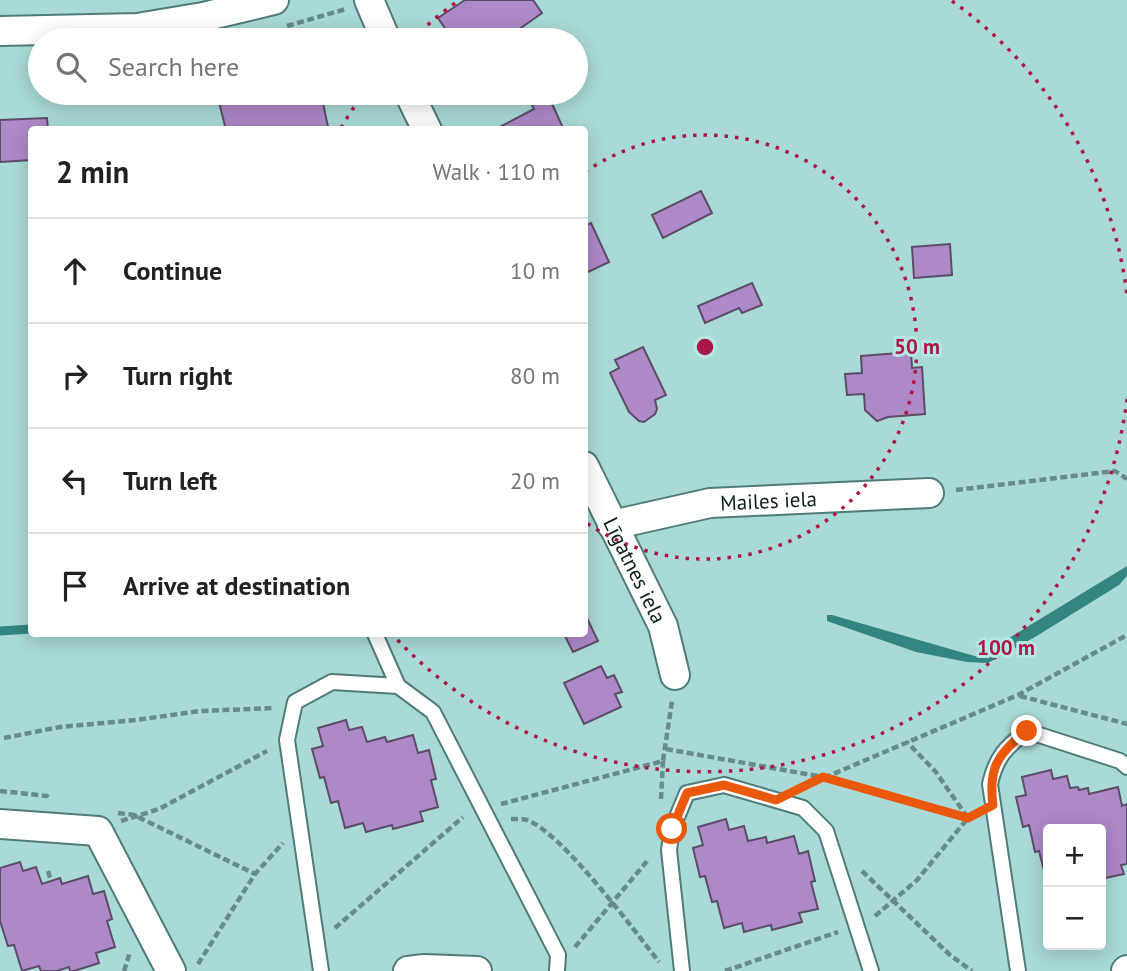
<!DOCTYPE html>
<meta charset="utf-8">
<style>
:root{--surface:#fff;--page:#f2f2f2;--text:#202124;--muted:#757577;--line:#e0e0e0}
body{margin:0;font-family:"PT Sans",sans-serif;background:var(--page);color:var(--text)}
.controls{position:absolute;right:21px;bottom:21px;display:grid;overflow:hidden;border-radius:7px;box-shadow:0 4px 18px #0003}
.controls button{width:63px;height:63px;display:grid;place-items:center;padding:0;border:0;border-bottom:2px solid var(--line);background:var(--surface);color:var(--text);font:35px sans-serif}
.stop{position:absolute;width:21px;height:21px;margin:-16px;border:5px solid #ea580c;border-radius:50%;background:#fff}
.stop.end{background:#ea580c;border-color:#fff;box-shadow:0 2px 7px #0008}
.list{margin:0;padding:0;list-style:none}
h2{display:flex;justify-content:space-between;align-items:center;height:91px;margin:0;padding:0 28px;font-size:30px}
h2 small{font-size:23px;font-weight:400;color:var(--muted)}
.list li{display:grid;grid-template-columns:46px 1fr auto;gap:21px;align-items:center;box-sizing:border-box;height:105px;padding:0 28px;border-top:2px solid var(--line)}
.list b{display:block;font-size:26px;white-space:nowrap}
.list em{font-size:23px;font-style:normal;color:var(--muted)}
.icon{flex:none;width:38px;height:38px;fill:none;stroke:currentColor;stroke-width:2;stroke-linecap:round;stroke-linejoin:round}
.map{position:relative;flex:none;width:1127px;height:971px;overflow:hidden}
.search{position:absolute;background:var(--surface);box-shadow:0 4px 18px #0003;left:28px;top:28px;width:560px;height:77px;display:flex;align-items:center;gap:18px;box-sizing:border-box;padding:0 24px;border-radius:38px;color:var(--muted);font-size:26px}
.panel{position:absolute;background:var(--surface);box-shadow:0 4px 18px #0003;left:28px;top:126px;width:560px;height:511px;border-radius:7px}
.map>svg:first-child{display:block}
.water{fill:#338581}
.lines{fill:none;stroke-linecap:round;stroke-linejoin:round}
.stream{stroke:#338581;stroke-width:9}
.building{fill:#ad89c7;stroke:#5d4c69;stroke-width:2}
.lane-casing{stroke:#4e7c79;stroke-width:18}
.street-casing{stroke:#4e7c79;stroke-width:32}
.path{stroke:#678b89;stroke-width:4.5;stroke-dasharray:7 3.5;stroke-linecap:butt}
.lane{stroke:#fff;stroke-width:14}
.street{stroke:#fff;stroke-width:28}
.route{stroke:#ea580c;stroke-width:9}
.ring{fill:none;stroke:#ab1746;stroke-width:3.5;stroke-dasharray:3.5 7}
.labels{text-anchor:middle;dominant-baseline:central;stroke-width:6;stroke-linejoin:round;paint-order:stroke}
.street-label{font-size:21px;fill:#0d211f;stroke:#b6e7e4}
.centre{fill:#ab1746;stroke:#b6e7e4;stroke-width:3.5}
.ring-label{font-size:21px;text-anchor:middle;font-weight:bold;fill:#ab1746;stroke:#b6e7e4;stroke-width:6;stroke-linejoin:round;paint-order:stroke}
</style>
<div class="map">
<svg width="1127" height="971" viewBox="0 0 1127 971">
<rect width="100%" height="100%" fill="#a9dad7"/>
<path class="water" d="M 1127,566 L 1127,576 L 1119,585 L 1035,637 L 988,663 L 967,662 L 916,652 L 827,621 L 827,615 L 832,615 L 978,657 Z"/>
<g class="lines">
<path class="stream" d="M 0,631 L 32,629"/>
</g>
<path class="building" d="M 465,0 L 533,0 L 542,13 L 521,28 L 525,33 L 514,40 L 453,40 L 438,18 Z
M 239,93 L 329,93 L 331,101 L 323,103 L 328,127 L 317,130 L 226,130 L 218,98 Z
M 548,95 L 564,130 L 494,130 L 534,109 L 531,103 Z
M 47,118 L 48,130 L 32,130 L 32,160 L 0,162 L 0,120 Z
M 701,191 L 712,213 L 663,238 L 652,215 Z
M 591,223 L 609,262 L 584,274 L 584,226 Z
M 950,244 L 952,275 L 914,278 L 912,247 Z
M 752,283 L 762,305 L 742,313 L 739,308 L 705,323 L 698,306 Z
M 643,347 L 666,395 L 655,400 L 657,409 L 655,414 L 644,422 L 639,421 L 629,412 L 610,373 L 619,368 L 615,360 Z
M 911,352 L 912,368 L 922,367 L 925,414 L 888,417 L 877,421 L 865,410 L 864,394 L 847,395 L 845,374 L 862,373 L 861,356 Z
M 584,612 L 598,641 L 573,652 L 564,634 L 584,634 Z
M 601,666 L 607,678 L 614,675 L 622,692 L 615,694 L 621,707 L 584,724 L 564,683 Z
M 346,720 L 349,730 L 362,727 L 367,742 L 385,737 L 387,742 L 413,735 L 418,753 L 429,750 L 436,779 L 431,780 L 438,807 L 420,812 L 423,821 L 393,829 L 392,825 L 366,832 L 363,823 L 345,828 L 338,801 L 331,803 L 324,777 L 320,778 L 312,749 L 323,746 L 318,728 Z
M 1051,770 L 1053,779 L 1067,776 L 1070,788 L 1078,787 L 1079,790 L 1088,788 L 1089,794 L 1118,787 L 1122,806 L 1127,804 L 1127,864 L 1121,865 L 1124,874 L 1101,879 L 1101,829 L 1048,829 L 1048,877 L 1046,878 L 1039,851 L 1035,852 L 1029,825 L 1023,827 L 1016,797 L 1026,795 L 1022,777 Z
M 726,819 L 729,830 L 744,826 L 748,841 L 766,837 L 767,843 L 794,836 L 799,854 L 808,851 L 815,881 L 811,882 L 818,909 L 799,913 L 802,922 L 772,930 L 771,925 L 744,932 L 742,923 L 724,928 L 717,901 L 712,902 L 705,876 L 700,877 L 693,848 L 703,845 L 698,827 Z
M 20,862 L 23,871 L 36,867 L 42,884 L 60,878 L 62,884 L 88,876 L 93,894 L 104,891 L 112,919 L 107,921 L 115,947 L 96,953 L 99,963 L 74,971 L 70,971 L 69,967 L 57,971 L 41,971 L 39,966 L 22,971 L 14,945 L 8,946 L 0,921 L 0,868 Z"/>
<g class="lines">
<g class="lane-casing">
<path id="lane" d="M 375,634 L 398,686
M 321,971 L 287,740 L 295,702 L 332,682 L 398,686 L 433,712 L 558,955 L 557,971
M 682,971 L 669,850 L 672,829 L 687,793 L 724,785 L 803,808 L 826,831 L 871,971
M 1018,971 L 990,784 C 996,757 1006,747 1027,731 L 1120,761 L 1127,767"/>
</g>
<g class="street-casing">
<g id="street">
<path d="M 369,0 L 386,40"/>
<path d="M 0,31 L 137,28 L 203,17 L 274,0"/>
<path d="M 409,93 L 427,130"/>
<path id="s1" d="M 584,466 L 663,626 L 675,675"/>
<path id="s2" d="M 612,525 L 710,503 L 929,493"/>
<path d="M 0,824 L 98,831 L 171,971"/>
<path d="M 408,971 L 424,969 L 477,971"/>
<path d="M 1126,971 L 1127,970"/>
</g>
</g>
<path class="path" d="M 287,26 L 346,9
M 956,490 L 1115,471 L 1127,479
M 1020,696 L 1127,724
M 4,738 L 60,727 L 136,720 L 200,711 L 274,708
M 666,749 L 823,777 L 968,817
M 805,786 L 1018,695 L 1127,635
M 0,791 L 47,796 L 50,799
M 661,799 L 663,761
M 501,804 L 663,761 L 672,701
M 118,813 L 134,815 L 255,874
M 511,819 C 515,819 522,819 527,820 C 561,832 634,930 659,962
M 121,821 L 159,809 L 267,751
M 48,871 L 51,881
M 862,871 L 950,955 L 972,971
M 875,916 L 917,880 L 968,818 L 935,771 L 907,742
M 335,928 L 463,817
M 575,947 L 648,860
M 198,964 L 255,874 L 283,843
M 124,971 L 130,952
M 725,971 L 838,932"/>
<use href="#lane" class="lane"/>
<use href="#street" class="street"/>
</g>
<g class="lines">
<path class="route" d="M 672,829 L 687,793 L 724,785 L 776,800 L 823,777 L 968,818 L 993,805 C 988,768 998,753 1027,731"/>
</g>
<g class="ring">
<path d="M585 172A212 212 0 1 1 585 522"/>
<path d="M1127 399A425 425 0 0 1 392 634M341 128A425 425 0 0 1 363 94M412 39A425 425 0 0 1 458 1M952 1A425 425 0 0 1 1127 295"/>
</g>
<g class="labels">
<g class="street-label">
<text stroke="none"><textPath href="#s2" startOffset="159">Mailes iela</textPath></text>
<text stroke="none"><textPath href="#s1" startOffset="116">Līgatnes iela</textPath></text>
</g>
</g>
<circle cx="705" cy="347" r="10" class="centre"/>
<g class="ring-label">
<text x="917" y="354">50 m</text>
<text x="1006" y="655">100 m</text>
</g>
</svg>
<div class="controls">
<button>+</button>
<button>−</button>
</div>
<div class="stop" style="left:672px;top:829px"></div>
<div class="stop end" style="left:1027px;top:731px"></div>
<div class="search"><svg class="icon" aria-label="search" viewBox="0 0 24 24"><circle cx="10" cy="10" r="6"/><path d="M15 15l6 6"/></svg>Search here</div>
<section class="panel">
<h2>2 min<small>Walk · 110 m</small></h2>
<ul class="list">
<li><svg class="icon" aria-label="ahead" viewBox="0 0 24 24"><path d="M12 20V5M6 11l6-6 6 6"/></svg><div><b>Continue</b></div><em>10 m</em></li>
<li><svg class="icon" aria-label="right" viewBox="0 0 24 24"><path d="M7 20v-9h11M14 6l5 5-5 5"/></svg><div><b>Turn right</b></div><em>80 m</em></li>
<li><svg class="icon" aria-label="left" viewBox="0 0 24 24"><path d="M17 20v-9H6M10 6l-5 5 5 5"/></svg><div><b>Turn left</b></div><em>20 m</em></li>
<li><svg class="icon" aria-label="arrive" viewBox="0 0 24 24"><path d="M6 21V4h12l-3 4 3 4H6"/></svg><div><b>Arrive at destination</b></div></li>
</ul>
</section>
</div>
